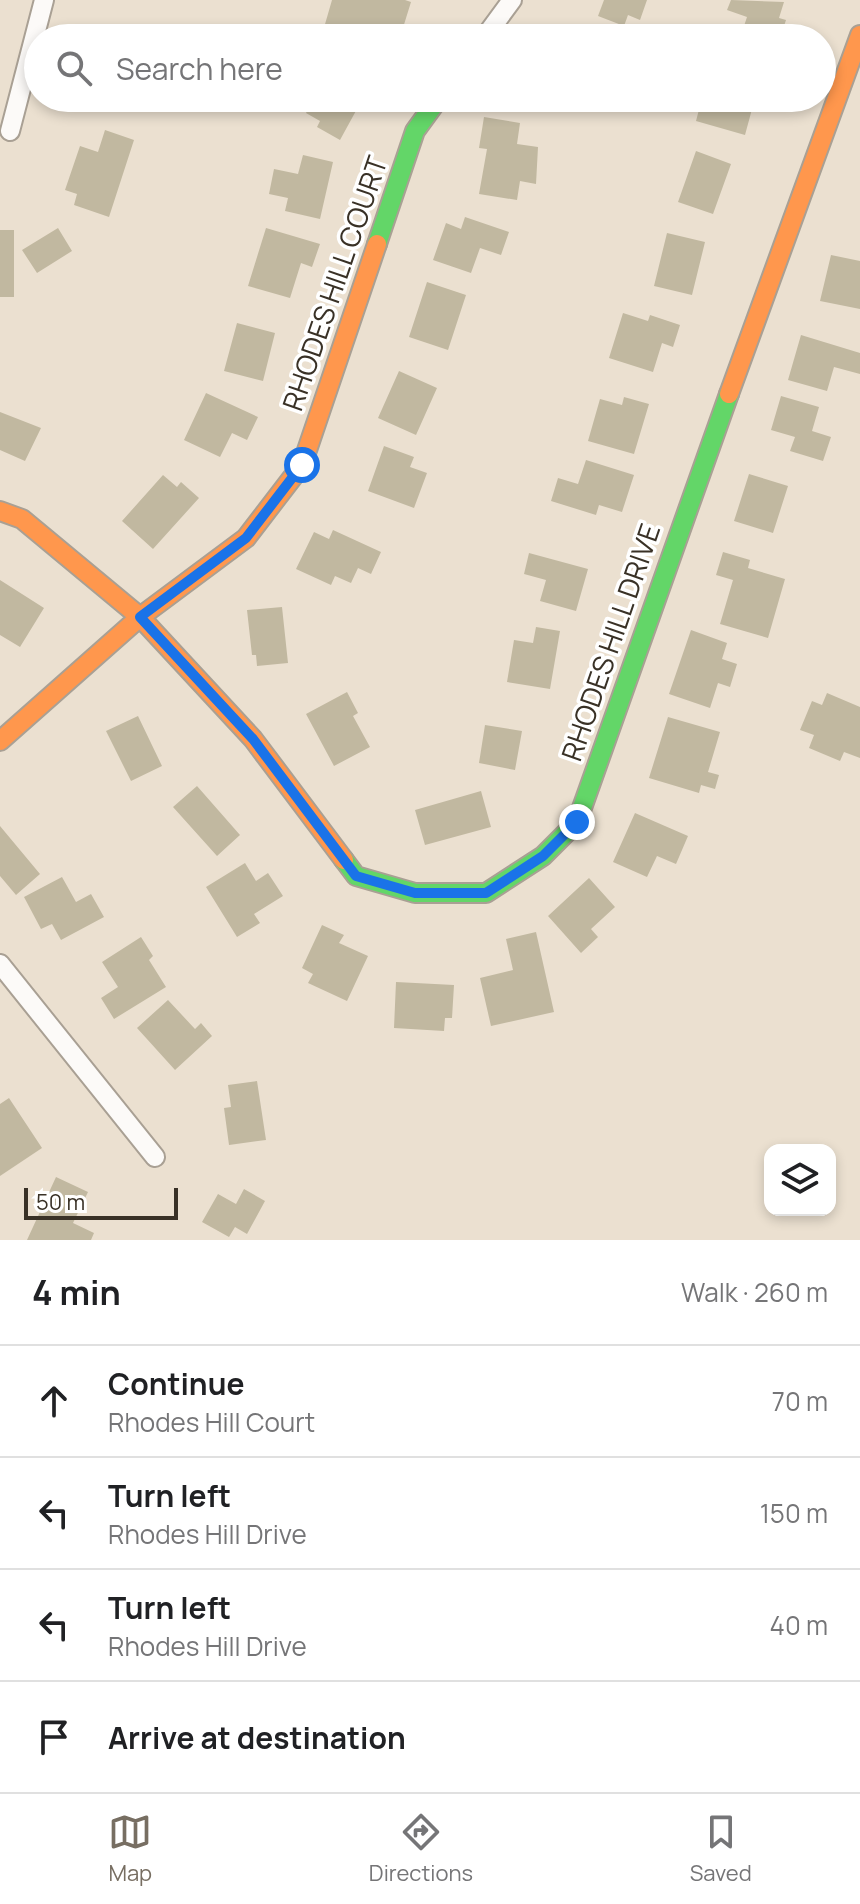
<!DOCTYPE html>
<meta charset="utf-8">
<style>
:root{--surface:#fff;--page:#f2f2f2;--text:#202124;--muted:#757577;--line:#e0e0e0;--accent:#776e62}
body{margin:0;font-family:Manrope,sans-serif;background:var(--page);color:var(--text)}
.controls{position:absolute;right:24px;bottom:24px;display:grid;overflow:hidden;border-radius:16px;box-shadow:0 4px 12px #0003}
.controls button{width:72px;height:72px;display:grid;place-items:center;padding:0;border:0;border-bottom:2px solid var(--line);background:var(--surface);color:var(--text);font:40px sans-serif}
.scale{position:absolute;left:24px;bottom:20px;width:154px;box-sizing:border-box;padding-left:8px;border:4px solid #393126;border-top:0;font-size:22px;line-height:28px;white-space:nowrap;color:#393126;-webkit-text-stroke:6px #fff;paint-order:stroke}
.stop{position:absolute;width:24px;height:24px;margin:-18px;border:6px solid #1a73e8;border-radius:50%;background:#fff}
.stop.end{background:#1a73e8;border-color:#fff;box-shadow:0 2px 8px #0008}
.list{margin:0;padding:0;list-style:none}
h2{display:flex;justify-content:space-between;align-items:center;height:104px;margin:0;padding:0 32px;font-size:34px}
h2 small{font-size:26px;font-weight:400;color:var(--muted)}
.list li{display:grid;grid-template-columns:52px 1fr auto;gap:24px;align-items:center;box-sizing:border-box;height:112px;padding:0 32px;border-top:2px solid var(--line)}
.list b{display:block;font-size:30px;white-space:nowrap}
.list p{margin:0;font-size:26px;white-space:nowrap;color:var(--muted)}
.list em{font-size:26px;font-style:normal;color:var(--muted)}
.icon{flex:none;width:44px;height:44px;fill:none;stroke:currentColor;stroke-width:2;stroke-linecap:round;stroke-linejoin:round}
.map{position:relative;flex:none;width:860px;height:1240px;overflow:hidden}
.search{position:absolute;background:var(--surface);box-shadow:0 4px 12px #0003;left:24px;right:24px;top:24px;height:88px;display:flex;align-items:center;gap:20px;box-sizing:border-box;padding:0 28px;border-radius:44px;color:var(--muted);font-size:30px}
.sheet{height:552px;background:var(--surface)}
nav{display:flex;justify-content:space-around;align-items:center;box-sizing:border-box;height:112px;border-top:2px solid var(--line);background:var(--surface);font-size:22px;color:var(--muted)}
nav a{display:grid;justify-items:center;gap:4px}
nav .on{color:var(--accent)}
.map>svg:first-child{display:block}
.building{fill:#c1b8a0}
.lines{fill:none;stroke-linecap:round;stroke-linejoin:round}
.street-casing{stroke:#a9a094;stroke-width:22}
.fast-casing{stroke:#a9a094;stroke-width:22}
.slow-casing{stroke:#a9a094;stroke-width:22}
.street{stroke:#fcfaf8;stroke-width:18}
.fast{stroke:#63d668;stroke-width:18}
.slow{stroke:#ff974d;stroke-width:18}
.route{stroke:#1a73e8;stroke-width:10}
.labels{text-anchor:middle;dominant-baseline:central;stroke-width:7;stroke-linejoin:round;paint-order:stroke}
.street-label{font-size:28px;fill:#393126;stroke:#fff}
</style>
<div class="map">
<svg width="860" height="1240" viewBox="0 0 860 1240">
<rect width="100%" height="100%" fill="#ebe0d0"/>
<path class="building" d="M 332,0 L 405,0 L 411,2 L 402,31 L 378,24 L 376,30 L 366,27 L 363,38 L 321,38 Z
M 604,0 L 647,0 L 640,20 L 628,15 L 624,26 L 598,16 Z
M 731,0 L 784,2 L 779,18 L 786,20 L 780,38 L 740,38 L 747,17 L 727,10 Z
M 82,98 L 155,98 L 153,111 L 82,103 Z
M 314,98 L 363,98 L 340,140 L 317,127 L 320,121 L 306,113 Z
M 702,98 L 755,98 L 745,135 L 696,121 Z
M 484,117 L 520,123 L 517,144 L 538,147 L 536,184 L 520,181 L 517,200 L 479,194 L 487,149 L 479,148 Z
M 105,130 L 134,140 L 109,217 L 74,205 L 77,194 L 65,190 L 80,146 L 98,152 Z
M 696,151 L 731,164 L 713,214 L 678,202 Z
M 303,155 L 333,162 L 320,219 L 285,211 L 288,198 L 269,194 L 274,169 L 298,174 Z
M 465,217 L 509,232 L 501,255 L 480,248 L 471,273 L 433,260 L 446,223 L 461,229 Z
M 58,228 L 72,251 L 37,273 L 22,250 Z
M 266,228 L 320,244 L 312,267 L 301,263 L 290,298 L 248,286 Z
M 0,230 L 14,230 L 14,297 L 0,297 Z
M 667,233 L 705,242 L 692,295 L 654,286 Z
M 831,255 L 860,261 L 860,309 L 820,301 Z
M 427,282 L 466,295 L 448,350 L 409,337 Z
M 623,313 L 648,321 L 650,315 L 680,325 L 673,347 L 662,343 L 653,372 L 609,358 Z
M 237,323 L 275,333 L 263,381 L 224,371 Z
M 801,335 L 860,353 L 860,374 L 834,367 L 827,391 L 788,380 Z
M 399,371 L 437,388 L 416,435 L 378,418 Z
M 206,393 L 258,417 L 247,440 L 232,433 L 220,457 L 184,440 Z
M 781,396 L 819,407 L 812,431 L 831,437 L 823,461 L 790,451 L 795,437 L 771,430 Z
M 624,397 L 649,404 L 634,454 L 588,441 L 600,399 L 622,405 Z
M 0,412 L 41,428 L 25,461 L 0,450 Z
M 384,446 L 414,457 L 410,467 L 427,473 L 414,508 L 368,491 Z
M 586,460 L 634,475 L 622,512 L 599,505 L 596,515 L 551,501 L 558,478 L 578,484 Z
M 749,474 L 788,486 L 773,533 L 734,521 Z
M 163,475 L 177,487 L 181,482 L 199,498 L 153,549 L 122,521 Z
M 333,530 L 381,552 L 371,574 L 358,568 L 351,583 L 335,576 L 331,585 L 296,569 L 314,532 L 329,539 Z
M 723,552 L 750,560 L 748,568 L 785,579 L 768,638 L 720,624 L 733,580 L 716,575 Z
M 529,553 L 588,569 L 576,611 L 540,601 L 546,580 L 524,574 Z
M 0,580 L 44,608 L 20,647 L 0,635 Z
M 282,607 L 288,663 L 257,666 L 256,655 L 252,655 L 247,610 Z
M 536,627 L 560,631 L 550,689 L 507,682 L 514,640 L 533,643 Z
M 691,630 L 727,643 L 722,659 L 737,664 L 730,687 L 718,683 L 710,708 L 669,694 Z
M 347,692 L 358,713 L 353,716 L 370,747 L 334,766 L 306,714 Z
M 827,693 L 860,707 L 860,758 L 844,752 L 840,761 L 809,748 L 814,735 L 800,730 L 812,701 L 822,705 Z
M 138,716 L 162,766 L 131,781 L 106,731 Z
M 668,717 L 720,732 L 708,772 L 719,775 L 715,789 L 701,785 L 699,793 L 649,778 Z
M 485,725 L 522,731 L 515,770 L 479,763 Z
M 197,786 L 240,835 L 217,856 L 173,807 Z
M 481,791 L 491,827 L 425,845 L 415,810 Z
M 635,813 L 688,836 L 676,864 L 657,856 L 647,877 L 613,862 Z
M 0,826 L 40,874 L 16,895 L 0,876 Z
M 245,863 L 256,881 L 268,873 L 283,896 L 254,914 L 260,923 L 237,937 L 206,887 Z
M 62,877 L 76,902 L 91,894 L 104,917 L 61,940 L 52,924 L 41,929 L 24,897 Z
M 589,878 L 615,907 L 591,929 L 598,937 L 581,953 L 548,916 Z
M 322,925 L 344,935 L 339,943 L 368,956 L 347,1001 L 308,983 L 313,974 L 302,968 Z
M 536,932 L 554,1012 L 491,1026 L 480,978 L 513,970 L 506,939 Z
M 141,937 L 153,956 L 149,960 L 166,987 L 114,1019 L 101,998 L 118,987 L 102,962 Z
M 396,982 L 454,985 L 452,1018 L 445,1018 L 444,1031 L 394,1028 Z
M 168,1000 L 195,1029 L 201,1023 L 212,1036 L 175,1070 L 137,1028 Z
M 257,1081 L 266,1140 L 229,1145 L 224,1108 L 231,1107 L 228,1085 Z
M 9,1098 L 42,1148 L 0,1176 L 0,1104 Z
M 56,1177 L 88,1192 L 73,1223 L 94,1233 L 91,1240 L 27,1240 Z
M 244,1189 L 265,1201 L 247,1234 L 235,1227 L 229,1237 L 202,1222 L 218,1194 L 236,1204 Z"/>
<g class="lines">
<g class="street-casing">
<path id="street" d="M 484,38 L 512,0
M 10,131 L 44,0
M 0,964 L 155,1157"/>
</g>
<g class="fast-casing">
<path id="fast" d="M 377,244 L 415,131 L 439,98
M 344,860 L 356,876 L 415,893 L 486,893 L 543,856 L 577,822 L 729,394"/>
</g>
<g class="slow-casing">
<path id="slow" d="M 729,394 L 860,35
M 0,511 L 22,519 L 140,617 L 253,739 L 344,860
M 0,741 L 140,617 L 246,538 L 302,465 L 377,244"/>
</g>
<use href="#street" class="street"/>
<use href="#fast" class="fast"/>
<use href="#slow" class="slow"/>
</g>
<g class="lines">
<path class="route" d="M 302,465 L 246,538 L 140,617 L 253,739 L 356,876 L 415,893 L 486,893 L 543,856 L 577,822"/>
</g>
<g class="labels">
<g class="street-label">
<text transform="translate(334 283) rotate(-71)">RHODES HILL COURT</text>
<text transform="translate(610 642) rotate(-71)">RHODES HILL DRIVE</text>
</g>
</g>
</svg>
<div class="controls">
<button><svg class="icon" aria-label="layers" viewBox="0 0 24 24"><path d="M12 4l9 5-9 5-9-5zM3 14l9 5 9-5"/></svg></button>
</div>
<div class="scale">50 m</div>
<div class="stop" style="left:302px;top:465px"></div>
<div class="stop end" style="left:577px;top:822px"></div>
<div class="search"><svg class="icon" aria-label="search" viewBox="0 0 24 24"><circle cx="10" cy="10" r="6"/><path d="M15 15l6 6"/></svg>Search here</div>
</div>
<section class="sheet">
<h2>4 min<small>Walk · 260 m</small></h2>
<ul class="list">
<li><svg class="icon" aria-label="ahead" viewBox="0 0 24 24"><path d="M12 20V5M6 11l6-6 6 6"/></svg><div><b>Continue</b><p>Rhodes Hill Court</p></div><em>70 m</em></li>
<li><svg class="icon" aria-label="left" viewBox="0 0 24 24"><path d="M17 20v-9H6M10 6l-5 5 5 5"/></svg><div><b>Turn left</b><p>Rhodes Hill Drive</p></div><em>150 m</em></li>
<li><svg class="icon" aria-label="left" viewBox="0 0 24 24"><path d="M17 20v-9H6M10 6l-5 5 5 5"/></svg><div><b>Turn left</b><p>Rhodes Hill Drive</p></div><em>40 m</em></li>
<li><svg class="icon" aria-label="arrive" viewBox="0 0 24 24"><path d="M6 21V4h12l-3 4 3 4H6"/></svg><div><b>Arrive at destination</b></div></li>
</ul>
</section>
<nav>
<a class="on"><svg class="icon" aria-label="map" viewBox="0 0 24 24"><path d="M3 6l6-2 6 2 6-2v14l-6 2-6-2-6 2zM9 4v14M15 6v14"/></svg>Map</a>
<a><svg class="icon" aria-label="directions" viewBox="0 0 24 24"><path d="M12 3l9 9-9 9-9-9zM9 14v-3h6M13 9l2 2-2 2"/></svg>Directions</a>
<a><svg class="icon" aria-label="saved" viewBox="0 0 24 24"><path d="M7 4h10v16l-5-4-5 4z"/></svg>Saved</a>
</nav>
